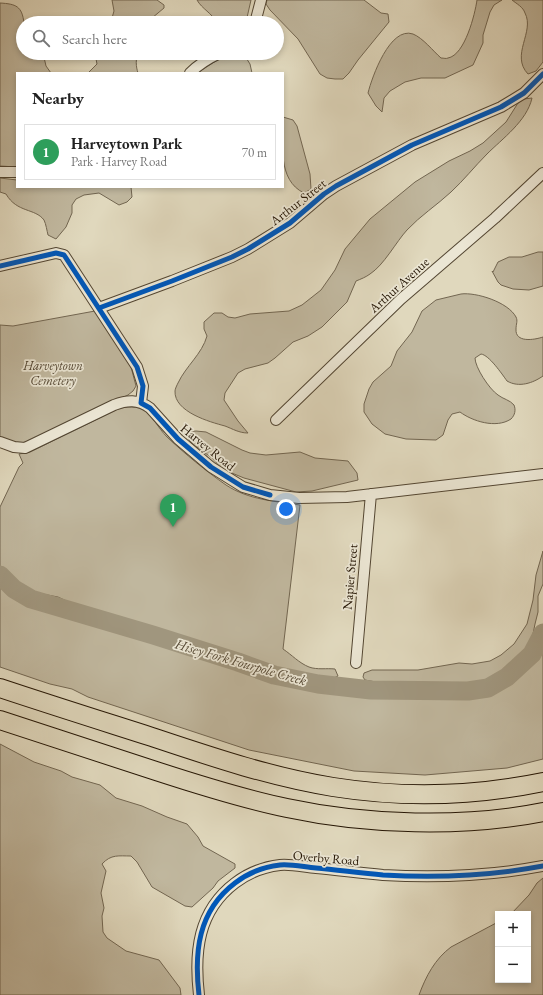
<!DOCTYPE html>
<meta charset="utf-8">
<style>
:root{--surface:#fff;--page:#f2f2f2;--text:#222;--muted:#767676;--line:#e0e0e0;--accent:#d93025}
body{margin:0;font-family:"EB Garamond",serif;background:var(--page);color:var(--text)}
.controls{position:absolute;right:12px;bottom:12px;display:grid;overflow:hidden;border-radius:0px;box-shadow:0 2px 6px #0003}
.controls button{width:36px;height:36px;display:grid;place-items:center;padding:0;border:0;border-bottom:1px solid var(--line);background:var(--surface);color:var(--text);font:20px sans-serif}
.you{position:absolute;left:286px;top:509px;width:14px;height:14px;margin:-10px;border:3px solid #fff;border-radius:50%;background:#1a73e8;box-shadow:0 0 0 6px #1a73e833}
.badge{display:grid;place-items:center;width:26px;height:26px;border-radius:50%;background:var(--accent);color:#fff;font-size:13px;font-weight:700}
.pin{position:absolute;translate:-50% -33px;filter:drop-shadow(0 1px 2px #0008)}
.pin::after{content:'';position:absolute;top:21px;width:14px;height:12px;background:inherit;clip-path:polygon(0 0,100% 0,50% 100%)}
.list{margin:0;padding:0;list-style:none}
h2{display:flex;justify-content:space-between;align-items:center;height:52px;margin:0;padding:0 16px;font-size:17px}
h2 small{font-size:13px;font-weight:400;color:var(--muted)}
.list li{display:grid;grid-template-columns:26px 1fr auto;gap:12px;align-items:center;box-sizing:border-box;height:56px;margin:0 8px 8px;padding:0 8px;border:1px solid var(--line);border-radius:0px}
.list b{display:block;font-size:15px;white-space:nowrap}
.list p{margin:0;font-size:13px;white-space:nowrap;color:var(--muted)}
.list em{font-size:13px;font-style:normal;color:var(--muted)}
.icon{flex:none;width:22px;height:22px;fill:none;stroke:currentColor;stroke-width:2;stroke-linecap:round;stroke-linejoin:round}
.map{position:relative;flex:none;width:543px;height:995px;overflow:hidden}
.search{position:absolute;background:var(--surface);box-shadow:0 2px 6px #0003;left:16px;top:16px;width:268px;height:44px;display:flex;align-items:center;gap:10px;box-sizing:border-box;padding:0 14px;border-radius:22px;color:var(--muted);font-size:15px}
.panel{position:absolute;background:var(--surface);box-shadow:0 2px 6px #0003;left:16px;top:72px;width:268px;height:116px;border-radius:0px}
.map>svg:first-child{display:block}
.green{fill:#c0b79e;stroke:#726651}
.lines{fill:none;stroke-linecap:round;stroke-linejoin:round}
.river{stroke:#a0967e;stroke-width:19}
.minor-casing{stroke:#534632;stroke-width:12}
.motorway-casing{stroke:#241504;stroke-width:20}
.minor{stroke:#ebe6d4;stroke-width:10}
.motorway{stroke:#e0d8bd;stroke-width:18}
.cycleway-casing{stroke:#ebe6d4;stroke-width:8}
.cycleway{stroke:#0057b8;stroke-width:5}
.labels{text-anchor:middle;dominant-baseline:central;stroke-width:3.5;stroke-linejoin:round;paint-order:stroke}
.street-label{font-size:13px;fill:#241504;stroke:#ebe6d4}
.park-label{font-size:13px;font-style:italic;fill:#534632;stroke:#ebe6d4}
.water-label{font-size:14px;font-style:italic;fill:#564935;stroke:#ebe6d4}
</style>
<div class="map">
<svg width="543" height="995" viewBox="0 0 543 995">
<rect width="100%" height="100%" fill="#e0d8bd"/>
<filter id="stains"><feTurbulence type="fractalNoise" baseFrequency=".005" numOctaves="4"/><feColorMatrix values="0 0 0 0 .2 0 0 0 0 .09 0 0 0 0 .02 0 0 0 .5 -.17"/></filter>
<radialGradient id="worn" r=".72"><stop offset=".6" stop-color="#630" stop-opacity="0"/><stop offset="1" stop-color="#630" stop-opacity=".3"/></radialGradient>
<path class="green" d="M 112,0 L 157,0 L 164,5 L 164,8 L 146,23 L 103,23 L 112,18 L 114,11 Z
M 197,0 L 251,0 L 246,22 L 245,23 L 217,23 C 212,13 202,9 197,0 Z
M 267,0 L 364,0 L 381,13 L 388,14 L 389,22 L 358,60 L 349,73 L 343,79 L 335,79 L 327,78 L 320,74 L 298,39 L 270,10 L 266,4 Z
M 477,0 L 502,0 L 494,5 L 490,12 L 483,35 L 483,43 L 473,65 L 445,78 L 421,78 L 405,82 L 390,91 L 384,98 L 382,112 L 376,106 L 368,93 C 372,77 390,26 413,34 C 423,38 433,51 441,58 C 444,58 446,59 448,58 C 465,55 475,14 477,0 Z
M 512,0 L 543,0 L 543,62 L 536,71 L 528,74 C 510,55 535,32 525,13 C 523,7 517,4 512,0 Z
M 0,3 C 16,4 22,6 24,23 L 23,23 L 23,53 L 43,53 L 46,66 L 51,73 L 17,73 L 17,167 L 0,166 Z
M 93,53 L 139,53 C 135,58 136,67 138,73 L 88,73 L 97,64 L 95,54 Z
M 235,53 L 243,53 L 250,64 L 252,73 L 197,73 L 219,59 L 229,57 Z
M 532,98 C 527,121 502,139 487,154 C 474,167 464,180 451,192 C 437,205 420,216 407,230 C 396,242 384,265 370,274 C 366,277 361,279 356,281 L 347,302 L 322,327 L 308,336 L 293,342 L 275,358 L 268,363 L 245,369 L 238,373 L 225,393 L 224,400 L 238,421 L 248,433 C 239,433 233,429 225,426 C 210,422 174,412 175,391 C 175,389 177,385 178,383 C 186,366 202,354 207,336 L 204,329 L 204,322 L 214,313 L 222,313 L 228,317 L 235,318 L 250,314 L 289,311 L 302,305 L 321,290 L 335,270 L 345,249 L 370,219 L 415,182 L 449,161 L 470,151 L 483,143 L 506,122 L 518,103 L 524,99 Z
M 283,117 L 293,120 L 297,126 L 310,174 L 311,189 L 304,193 C 277,180 283,143 283,117 Z
M 0,178 L 17,180 L 17,187 L 131,187 L 132,197 L 127,202 L 119,205 L 99,193 L 84,195 L 76,199 L 72,205 L 72,213 L 66,227 L 56,239 L 48,235 C 47,231 46,224 44,220 C 35,208 17,213 6,194 L 0,192 Z
M 538,252 L 543,252 L 543,286 L 529,290 L 513,289 L 501,285 L 498,282 L 492,271 L 493,272 L 498,262 L 509,257 L 522,257 Z
M 461,294 C 476,292 508,302 516,317 C 518,321 516,324 516,329 C 515,343 534,340 543,337 L 543,376 C 533,383 519,388 507,381 C 502,374 489,355 481,354 L 475,358 C 475,367 489,389 498,395 C 503,399 510,400 514,405 C 516,410 515,415 511,419 C 496,429 472,421 460,412 L 452,414 L 448,420 L 443,435 L 436,440 L 406,439 L 385,434 L 372,424 L 364,412 L 364,404 L 369,389 L 373,382 L 391,366 L 397,351 L 412,332 L 422,311 L 436,300 Z
M 95,311 L 131,367 L 136,386 L 133,391 L 128,395 L 29,442 C 17,445 10,441 0,437 L 0,325 L 13,326 Z
M 128,407 C 133,407 138,407 143,409 C 153,416 158,428 167,437 C 185,454 206,471 226,485 C 249,500 274,501 300,505 L 283,649 C 292,655 299,663 309,667 C 317,670 327,668 335,669 L 338,676 L 334,678 L 290,672 L 253,659 L 225,651 L 169,634 L 151,630 L 107,615 L 81,608 L 58,597 L 37,593 L 26,588 L 0,567 L 0,507 L 19,467 L 23,463 L 19,454 L 30,452 L 120,408 Z
M 196,431 L 206,432 L 242,450 L 250,453 L 266,455 L 300,452 L 315,458 L 348,461 L 357,473 L 358,480 L 312,491 L 296,492 L 244,478 L 222,469 L 212,458 L 194,445 L 189,440 L 188,432 Z
M 543,551 L 543,584 L 538,596 L 538,612 L 535,624 L 532,639 L 527,650 L 512,662 L 499,676 L 482,685 L 474,686 L 393,684 L 376,682 L 365,680 L 363,677 L 364,673 L 372,670 L 418,670 L 459,663 L 472,664 L 490,661 L 501,655 L 514,644 L 527,624 L 533,600 L 536,575 Z
M 0,586 L 17,595 L 26,602 L 72,619 L 126,632 L 144,639 L 195,654 L 221,660 L 234,666 L 283,680 L 310,687 L 343,692 L 355,692 L 357,691 L 372,693 L 416,692 L 466,696 L 493,690 L 500,687 L 510,681 L 522,667 L 539,651 L 543,642 L 543,759 L 507,768 L 425,775 L 354,771 L 249,750 L 88,697 L 72,689 L 50,684 L 0,667 Z
M 0,744 L 34,762 L 61,771 L 72,777 L 100,785 L 116,798 L 142,806 L 167,817 L 187,824 L 198,837 L 203,846 L 235,864 L 235,868 L 218,881 L 213,888 L 192,907 L 185,906 L 152,887 L 137,862 L 131,856 C 119,856 111,854 102,864 L 106,871 L 101,893 L 104,908 L 102,916 L 103,932 L 107,938 L 126,951 L 159,960 L 180,988 L 181,995 L 0,995 Z
M 543,878 L 543,995 L 419,995 C 426,976 435,959 451,947 L 498,922 L 498,980 L 528,980 L 528,914 L 511,914 L 529,895 L 537,883 Z"/>
<g class="lines">
<path class="river" d="M 0,575 L 14,589 L 31,599 L 153,635 L 238,662 L 274,675 L 318,684 L 371,690 L 468,691 L 488,688 L 507,677 L 532,654 L 543,633"/>
<g class="minor-casing">
<path id="minor" d="M 255,23 L 261,0
M 190,73 C 199,64 209,58 220,53
M 0,172 L 17,172
M 0,266 L 56,253 L 64,255 L 137,367 L 143,386 L 141,403
M 99,308 L 172,281 L 232,257 L 248,249 L 290,223 L 324,194 L 336,186 L 412,145 L 501,107 L 524,93 L 543,74
M 276,420 L 401,299 L 495,218 L 543,173
M 0,442 L 14,447 L 25,448 L 114,405 C 127,400 138,399 150,408 L 178,439 L 211,467 L 243,487 L 270,495 L 299,498 L 347,497 L 543,474
M 356,663 L 371,494
M 199,995 C 194,952 198,911 235,883 C 248,873 263,867 280,865 C 292,864 304,867 316,868 C 338,870 360,873 383,875 C 436,878 490,876 543,866"/>
</g>
<g class="motorway-casing">
<path id="motorway" d="M 0,688 C 51,705 102,721 152,737 C 212,757 271,777 333,787 C 402,798 475,796 543,782
M 0,720 C 52,737 104,754 156,771 C 199,785 243,799 287,808 C 366,825 464,828 543,812"/>
</g>
<use href="#minor" class="minor"/>
<use href="#motorway" class="motorway"/>
<g class="cycleway-casing">
<path id="cycleway" d="M 0,266 L 56,253 L 64,255 L 137,367 L 143,386 L 141,403 L 150,408 L 178,439 L 211,467 L 243,487 L 270,495
M 99,308 L 172,281 L 232,257 L 248,249 L 290,223 L 324,194 L 336,186 L 412,145 L 501,107 L 524,93 L 543,74
M 199,995 C 194,952 198,911 235,883 C 248,873 263,867 280,865 C 292,864 304,867 316,868 C 338,870 360,873 383,875 C 436,878 490,876 543,866"/>
</g>
<use href="#cycleway" class="cycleway"/>
</g>
<g class="labels">
<g class="street-label">
<text transform="translate(298 202) rotate(-38)">Arthur Street</text>
<text transform="translate(399 285) rotate(-42)">Arthur Avenue</text>
<text transform="translate(208 447) rotate(39)">Harvey Road</text>
<text transform="translate(350 577) rotate(-85)">Napier Street</text>
<text transform="translate(326 858) rotate(5)">Overby Road</text>
</g>
<g class="park-label">
<text x="53" y="365">Harveytown<tspan x="53" dy="15">Cemetery</tspan></text>
</g>
<g class="water-label">
<text transform="translate(241 662) rotate(16)">Hisey Fork Fourpole Creek</text>
</g>
</g>
<rect width="100%" height="100%" filter="url(#stains)"/>
<rect width="100%" height="100%" fill="url(#worn)"/>
</svg>
<div class="controls">
<button>+</button>
<button>−</button>
</div>
<div class="you"></div>
<div class="pin badge" style="left:173px;top:527px;background:#2e9e5b">1</div>
<div class="search"><svg class="icon" aria-label="search" viewBox="0 0 24 24"><circle cx="10" cy="10" r="6"/><path d="M15 15l6 6"/></svg>Search here</div>
<section class="panel">
<h2>Nearby<small></small></h2>
<ul class="list">
<li><span class="badge" style="background:#2e9e5b">1</span><div><b>Harveytown Park</b><p>Park · Harvey Road</p></div><em>70 m</em></li>
</ul>
</section>
</div>
